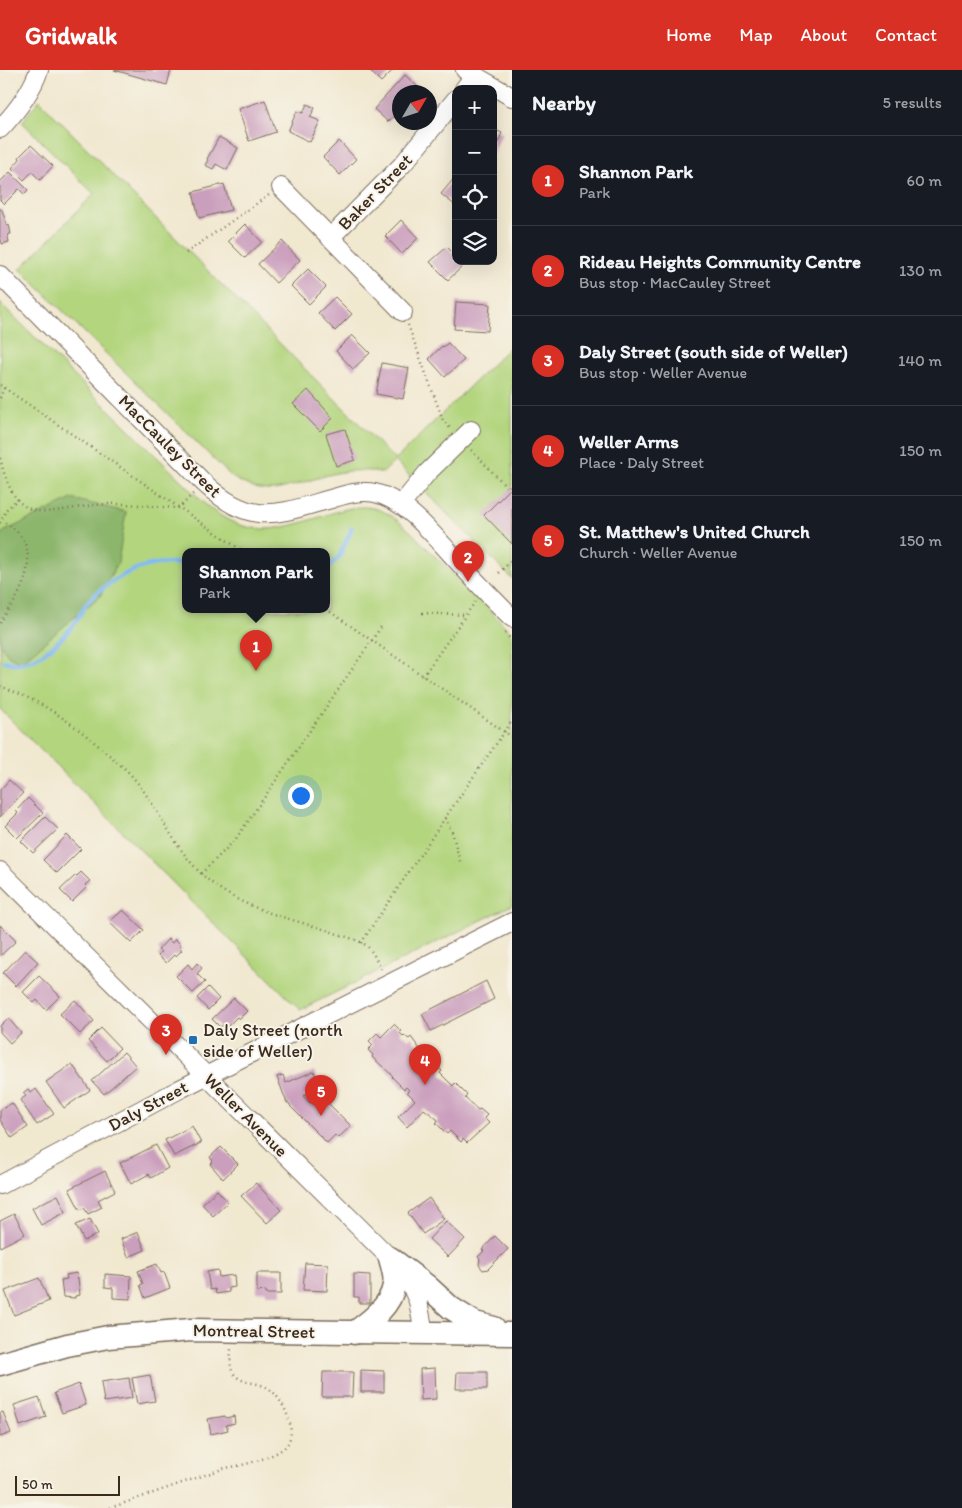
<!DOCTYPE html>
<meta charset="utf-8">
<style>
:root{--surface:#171b24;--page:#20242c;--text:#f1f3f6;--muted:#9ea1a6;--line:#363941;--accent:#d93025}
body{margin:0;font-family:Itim,sans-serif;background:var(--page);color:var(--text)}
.controls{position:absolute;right:15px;top:15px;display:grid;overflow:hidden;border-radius:10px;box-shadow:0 5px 20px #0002}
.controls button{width:45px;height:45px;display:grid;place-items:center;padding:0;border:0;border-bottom:1px solid var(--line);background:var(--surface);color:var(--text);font:25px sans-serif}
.compass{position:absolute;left:392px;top:15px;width:45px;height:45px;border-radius:50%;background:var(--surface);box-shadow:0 5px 20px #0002;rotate:51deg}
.scale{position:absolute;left:15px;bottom:12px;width:105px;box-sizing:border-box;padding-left:5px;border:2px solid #3b2a1e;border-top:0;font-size:14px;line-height:18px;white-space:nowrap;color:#3b2a1e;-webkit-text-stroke:4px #f7f3e8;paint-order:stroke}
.you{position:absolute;left:300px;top:725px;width:18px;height:18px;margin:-12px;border:4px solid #fff;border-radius:50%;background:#1a73e8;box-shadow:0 0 0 8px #1a73e833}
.badge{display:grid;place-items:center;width:32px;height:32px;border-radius:50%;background:var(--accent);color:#fff;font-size:16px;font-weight:700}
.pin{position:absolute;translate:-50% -41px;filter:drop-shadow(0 1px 2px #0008)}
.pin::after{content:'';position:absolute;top:26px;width:18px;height:15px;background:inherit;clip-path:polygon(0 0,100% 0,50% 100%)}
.popup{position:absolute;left:182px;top:478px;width:148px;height:65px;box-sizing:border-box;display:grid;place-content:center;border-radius:10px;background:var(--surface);filter:drop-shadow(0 1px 4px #0005);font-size:16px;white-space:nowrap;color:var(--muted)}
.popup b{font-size:19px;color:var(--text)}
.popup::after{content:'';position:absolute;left:50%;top:100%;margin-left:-10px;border:10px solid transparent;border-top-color:var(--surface)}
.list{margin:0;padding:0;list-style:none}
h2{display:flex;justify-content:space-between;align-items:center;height:65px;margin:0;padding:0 20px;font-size:21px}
h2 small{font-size:16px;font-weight:400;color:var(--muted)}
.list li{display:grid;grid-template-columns:32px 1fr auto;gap:15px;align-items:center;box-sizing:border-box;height:90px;padding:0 20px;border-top:1px solid var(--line)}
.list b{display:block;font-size:19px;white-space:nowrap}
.list p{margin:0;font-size:16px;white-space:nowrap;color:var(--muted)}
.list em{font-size:16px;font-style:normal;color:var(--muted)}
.icon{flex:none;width:28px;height:28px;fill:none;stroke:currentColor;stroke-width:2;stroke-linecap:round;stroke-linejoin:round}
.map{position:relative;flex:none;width:512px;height:1438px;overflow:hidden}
header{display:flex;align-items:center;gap:30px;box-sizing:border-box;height:70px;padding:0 25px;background:var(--accent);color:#fff}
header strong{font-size:24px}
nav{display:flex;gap:28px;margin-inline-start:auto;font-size:18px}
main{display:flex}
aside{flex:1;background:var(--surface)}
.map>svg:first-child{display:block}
.green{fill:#b2d57e;stroke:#76804e;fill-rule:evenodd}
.forest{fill:#8db66d;stroke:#647046}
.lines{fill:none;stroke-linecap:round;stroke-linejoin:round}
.stream{stroke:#82baf2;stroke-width:4.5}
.building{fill:#ca9ebd}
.minor-casing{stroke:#7b6c5c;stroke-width:20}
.major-casing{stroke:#7b6c5c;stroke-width:25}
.path{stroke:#7b6c5c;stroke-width:2.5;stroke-dasharray:1 4;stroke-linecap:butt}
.minor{stroke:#fff;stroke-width:18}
.major{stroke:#fff;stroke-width:22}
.poi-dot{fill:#1f6fb2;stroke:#f7f3e8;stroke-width:2}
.labels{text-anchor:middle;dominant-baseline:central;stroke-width:4;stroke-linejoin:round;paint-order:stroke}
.street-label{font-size:18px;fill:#3b2a1e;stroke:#f7f3e8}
.poi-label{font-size:18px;fill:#3b2a1e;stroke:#f7f3e8;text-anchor:start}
</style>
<header>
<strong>Gridwalk</strong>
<nav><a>Home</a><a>Map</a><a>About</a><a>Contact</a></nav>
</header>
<main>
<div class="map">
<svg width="512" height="1438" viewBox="0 0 512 1438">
<rect width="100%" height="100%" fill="#f7f3e8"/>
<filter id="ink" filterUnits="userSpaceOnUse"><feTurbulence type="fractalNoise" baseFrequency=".02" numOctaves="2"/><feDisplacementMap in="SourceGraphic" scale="10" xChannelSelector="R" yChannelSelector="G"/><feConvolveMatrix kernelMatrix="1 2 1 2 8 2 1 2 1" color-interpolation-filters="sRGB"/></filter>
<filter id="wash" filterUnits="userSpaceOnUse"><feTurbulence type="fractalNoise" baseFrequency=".0096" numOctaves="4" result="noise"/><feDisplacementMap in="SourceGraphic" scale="20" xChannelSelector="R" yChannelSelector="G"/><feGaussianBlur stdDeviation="1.12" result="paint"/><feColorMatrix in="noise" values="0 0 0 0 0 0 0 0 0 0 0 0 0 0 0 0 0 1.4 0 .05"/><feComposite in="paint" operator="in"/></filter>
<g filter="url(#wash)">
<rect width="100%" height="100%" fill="#f1e8d0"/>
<path class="green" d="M 39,30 L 395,390 L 512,275 L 512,509 L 395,391 L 383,403 C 341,394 314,412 275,420 C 258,421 247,416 232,407 L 20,199 L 94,124 L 22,52 Z
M 0,233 L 206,435 C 251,472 282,459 332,443 C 345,439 359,435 373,438 C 388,441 400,452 411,462 L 512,563 L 512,835 L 300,940 L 0,639 ZM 186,482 L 326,482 L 326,540 L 186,540 Z"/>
<path class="forest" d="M 72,429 L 126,442 L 118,492 L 100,526 L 21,592 L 9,586 L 0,574 L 0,465 L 5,461 Z"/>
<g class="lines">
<path class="stream" d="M 326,500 L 339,487 L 352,458
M 4,591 C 8,592 12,594 16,593 C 39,593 64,568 77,550 C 80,545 83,538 87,533 C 93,525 102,519 110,513 C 134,497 157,490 186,494"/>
</g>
<g id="blocks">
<path class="building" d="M 114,0 L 171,0 L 167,15 Z
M 369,0 L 393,0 L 381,12 Z
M 405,5 L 418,17 L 414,22 L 400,22 L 400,39 L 388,52 L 374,39 Z
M 265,30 L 276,62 L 249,71 L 238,39 Z
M 307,34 L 315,38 L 310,47 L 320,51 L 310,72 L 288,61 L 297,41 L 303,43 Z
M 493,59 L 502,63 L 493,84 Z
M 219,67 L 238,78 L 227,100 L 216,94 L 213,99 L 205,95 L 208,90 L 207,89 Z
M 339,71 L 356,89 L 340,105 L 323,87 Z
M 31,75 L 53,96 L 40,110 L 32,102 L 24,110 L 12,98 L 20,89 L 19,87 Z
M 10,102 L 28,120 L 24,124 L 19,119 L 4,134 L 0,130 L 0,112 Z
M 456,106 L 456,136 L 441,124 Z
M 224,114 L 231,140 L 199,148 L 193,122 Z
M 0,138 L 2,140 L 7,156 L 9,155 L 11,164 L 9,164 L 8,167 L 9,172 L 2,174 L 1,169 L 0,170 Z
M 401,150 L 418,168 L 402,184 L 385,166 Z
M 245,154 L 262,172 L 245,188 L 228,171 Z
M 282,171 L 300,190 L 276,213 L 258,194 Z
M 447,177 L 456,186 L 456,191 L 461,191 L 464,195 L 448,210 L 430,192 Z
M 308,199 L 326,217 L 309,234 L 291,216 Z
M 335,227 L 352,244 L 335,261 L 318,243 Z
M 456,232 L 490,234 L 488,261 L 454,259 Z
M 352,265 L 370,283 L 353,299 L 336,281 Z
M 448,273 L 464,290 L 445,307 L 429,289 L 442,276 L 443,277 Z
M 382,293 L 409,298 L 403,329 L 376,324 Z
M 308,320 L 333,348 L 320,361 L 293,334 Z
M 345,359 L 355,390 L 336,396 L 326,364 Z
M 512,417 L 512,474 L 484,445 Z
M 9,710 L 23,723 L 0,747 L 0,720 Z
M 28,728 L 43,743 L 17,768 L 5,756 L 18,743 L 16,741 Z
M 45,747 L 58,759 L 33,783 L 21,771 Z
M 67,765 L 81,779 L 57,803 L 43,790 Z
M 81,802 L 90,811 L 85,815 L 87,817 L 72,832 L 60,820 L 76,805 L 77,806 Z
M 123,840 L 144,860 L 131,873 L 109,852 Z
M 0,855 L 16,871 L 0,886 Z
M 168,869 L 172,873 L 175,869 L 181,875 L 179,877 L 182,880 L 176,886 L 174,885 L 166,893 L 158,886 L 161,882 L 158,880 Z
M 25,880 L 38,892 L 16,916 L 3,903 Z
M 197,893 L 202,898 L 197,904 L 205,912 L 193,923 L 176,906 L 188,894 L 192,899 Z
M 39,906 L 60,926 L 46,940 L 37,930 L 34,933 L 23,922 Z
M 486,911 L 494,929 L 431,961 L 422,944 Z
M 208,917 L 219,929 L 208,940 L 197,928 Z
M 234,928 L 247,941 L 239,949 L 237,947 L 226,958 L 223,955 L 220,957 L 212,949 Z
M 75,930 L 94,951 L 80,964 L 60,944 Z
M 8,948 L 21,963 L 10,973 L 0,962 L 0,956 Z
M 394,954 L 401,961 L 399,962 L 403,966 L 404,965 L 409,969 L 411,967 L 422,982 L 420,983 L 428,991 L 430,989 L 442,1001 L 440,1003 L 453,1016 L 455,1013 L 467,1025 L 465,1028 L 478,1040 L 480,1039 L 487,1045 L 484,1048 L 489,1053 L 467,1073 L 463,1069 L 461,1072 L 450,1061 L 447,1064 L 436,1053 L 438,1051 L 437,1049 L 424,1039 L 407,1057 L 398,1047 L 415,1030 L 407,1022 L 409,1020 L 406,1017 L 404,1019 L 392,1007 L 393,1006 L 372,987 L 373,985 L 368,980 L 373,975 L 369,971 L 377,963 L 381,967 Z
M 101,958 L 120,978 L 107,991 L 88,971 Z
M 124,982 L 136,996 L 104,1024 L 92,1011 Z
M 72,994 L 90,1020 L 64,1038 L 46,1012 Z
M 314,1001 L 321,1019 L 303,1026 L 310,1033 L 319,1024 L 351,1056 L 338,1068 L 335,1065 L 327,1073 L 291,1037 L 289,1033 L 287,1033 L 277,1007 L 283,1005 L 286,1013 Z
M 28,1019 L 31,1023 L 36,1019 L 54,1044 L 37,1055 L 20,1030 L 26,1026 L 23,1023 Z
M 12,1033 L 28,1057 L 12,1068 L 0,1050 L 0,1040 Z
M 192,1056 L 201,1073 L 174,1086 L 165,1070 Z
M 156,1075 L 168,1098 L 151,1108 L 149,1104 L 131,1114 L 120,1093 Z
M 221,1077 L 238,1094 L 223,1109 L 210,1094 L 213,1091 L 210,1087 Z
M 105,1101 L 115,1121 L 98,1130 L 102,1137 L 88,1144 L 84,1138 L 80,1140 L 69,1119 Z
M 256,1113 L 281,1140 L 267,1153 L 241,1126 Z
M 217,1120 L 228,1132 L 213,1146 L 202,1134 Z
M 58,1125 L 66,1142 L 41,1155 L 32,1138 Z
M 429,1128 L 444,1149 L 423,1164 L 408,1143 Z
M 14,1144 L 25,1164 L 0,1177 L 0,1151 Z
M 90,1149 L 98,1164 L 84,1171 L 76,1155 Z
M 446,1151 L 465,1169 L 448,1187 L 429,1169 Z
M 138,1162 L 145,1180 L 128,1187 L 121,1169 Z
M 495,1166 L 508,1179 L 488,1199 L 483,1200 L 479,1195 L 480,1189 L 478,1187 L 484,1181 L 482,1180 Z
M 305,1193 L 328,1194 L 327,1221 L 303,1220 Z
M 157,1194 L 161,1203 L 164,1202 L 170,1218 L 145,1228 L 140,1215 L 143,1214 L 138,1201 Z
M 218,1200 L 219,1207 L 234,1205 L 235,1217 L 229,1218 L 229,1222 L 216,1224 L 215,1219 L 210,1220 L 207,1202 Z
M 76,1203 L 77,1209 L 78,1208 L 80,1225 L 75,1226 L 75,1228 L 63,1227 L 61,1210 L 67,1209 L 66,1205 Z
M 257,1203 L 281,1203 L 281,1224 L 266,1224 L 266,1221 L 257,1222 Z
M 105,1204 L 131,1206 L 130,1229 L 113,1228 L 113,1218 L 105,1217 Z
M 354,1204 L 370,1205 L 370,1233 L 359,1233 L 359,1227 L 354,1227 Z
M 39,1208 L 49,1231 L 14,1245 L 5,1221 Z
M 435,1298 L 436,1329 L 421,1330 L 420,1299 Z
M 361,1300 L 384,1301 L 384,1322 L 361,1322 Z
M 323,1302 L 353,1302 L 352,1327 L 322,1327 Z
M 457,1302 L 487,1302 L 487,1319 L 456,1319 Z
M 150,1305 L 155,1331 L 137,1334 L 132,1308 Z
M 129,1308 L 132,1328 L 104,1332 L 101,1312 Z
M 79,1314 L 86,1335 L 62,1343 L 54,1323 Z
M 39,1327 L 46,1347 L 20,1356 L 14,1335 Z
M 3,1342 L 11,1363 L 0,1367 L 0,1343 Z
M 225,1346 L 226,1348 L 234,1346 L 235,1353 L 226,1355 L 228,1360 L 211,1364 L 208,1349 Z"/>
</g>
</g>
<g filter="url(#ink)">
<use href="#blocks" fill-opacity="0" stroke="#7b6c5c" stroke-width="1"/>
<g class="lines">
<g class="minor-casing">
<path id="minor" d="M 465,0 L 512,27
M 464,19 L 474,6
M 0,59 C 17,41 31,23 39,0
M 281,117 L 403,242
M 330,168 L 403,94 L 456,29
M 0,205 L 204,413 C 252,458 277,444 334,428 C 347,424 361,420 375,423 C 409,431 438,471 462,496 C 478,514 495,531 512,548
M 401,435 L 427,403 L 471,360
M 0,801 L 390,1188 L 410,1213 L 418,1231 L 424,1263
M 0,1115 L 180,1019 L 512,852"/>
</g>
<g class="major-casing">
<path id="major" d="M 390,1188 L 427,1216 L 451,1238 L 475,1253 L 494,1258
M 354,1263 C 370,1251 391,1236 394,1215 C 396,1208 392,1196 390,1188
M 0,1294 L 67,1275 L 108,1267 L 191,1260 L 512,1264"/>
</g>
<path class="path" d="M 186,183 L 269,125
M 408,255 L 443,350 L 450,358
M 0,315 L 244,482
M 0,328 L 4,318
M 471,380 L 508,418 L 512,413
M 0,388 C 18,464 48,438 106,434 C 130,433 155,437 179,438 L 193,424
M 0,453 L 7,439 L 18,429
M 499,503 L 512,490
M 326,539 L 512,667
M 422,543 L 465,545
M 0,553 C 5,543 14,534 19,523 C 33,494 33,467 2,451
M 505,563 L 512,570
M 423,606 L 475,532
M 0,616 C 41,631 67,649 100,677 C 112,688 126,698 136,711 C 164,746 178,789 216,816 C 249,841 293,849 332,862 C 342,866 358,869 367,876 C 373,882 377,891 381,899
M 445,748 L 452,762 L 461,795
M 201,804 L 235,770 L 381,557
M 361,873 L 445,748 L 512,651
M 110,1438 L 225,1398 C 241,1396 274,1388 286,1376 C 293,1368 291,1355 288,1347 C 284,1336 278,1325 268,1318 C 259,1312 244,1314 236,1306 C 228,1299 231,1287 231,1277"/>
<use href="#minor" class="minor"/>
<use href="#major" class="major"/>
</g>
</g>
<rect class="poi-dot" x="188" y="965" width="10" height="10" rx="2.5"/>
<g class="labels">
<g class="street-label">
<text transform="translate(375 122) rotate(-46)">Baker Street</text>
<text transform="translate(170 376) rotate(45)">MacCauley Street</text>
<text transform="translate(148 1036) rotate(-28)">Daly Street</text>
<text transform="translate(246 1045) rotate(45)">Weller Avenue</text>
<text transform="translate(254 1261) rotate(1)">Montreal Street</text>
</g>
<g class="poi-label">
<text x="203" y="960">Daly Street (north<tspan x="203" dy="21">side of Weller)</tspan></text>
</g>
</g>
</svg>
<div class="controls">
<button>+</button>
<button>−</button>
<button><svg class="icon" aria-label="locate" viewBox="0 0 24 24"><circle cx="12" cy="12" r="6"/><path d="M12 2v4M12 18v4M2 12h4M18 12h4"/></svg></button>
<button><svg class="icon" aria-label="layers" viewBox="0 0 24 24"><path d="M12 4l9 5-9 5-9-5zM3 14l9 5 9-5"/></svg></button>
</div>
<svg class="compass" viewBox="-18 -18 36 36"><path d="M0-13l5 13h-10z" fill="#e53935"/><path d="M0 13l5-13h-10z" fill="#9ea1a6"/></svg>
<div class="scale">50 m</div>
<div class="you"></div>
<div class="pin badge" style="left:256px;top:601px">1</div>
<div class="popup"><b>Shannon Park</b>Park</div>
<div class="pin badge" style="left:468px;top:512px">2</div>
<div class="pin badge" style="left:166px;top:985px">3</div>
<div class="pin badge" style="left:425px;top:1015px">4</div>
<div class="pin badge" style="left:321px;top:1046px">5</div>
</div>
<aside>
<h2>Nearby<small>5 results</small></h2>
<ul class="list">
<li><span class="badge">1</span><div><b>Shannon Park</b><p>Park</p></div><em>60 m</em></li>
<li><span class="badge">2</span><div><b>Rideau Heights Community Centre</b><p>Bus stop · MacCauley Street</p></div><em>130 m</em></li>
<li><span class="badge">3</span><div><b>Daly Street (south side of Weller)</b><p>Bus stop · Weller Avenue</p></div><em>140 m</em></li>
<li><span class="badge">4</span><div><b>Weller Arms</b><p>Place · Daly Street</p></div><em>150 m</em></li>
<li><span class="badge">5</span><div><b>St. Matthew's United Church</b><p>Church · Weller Avenue</p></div><em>150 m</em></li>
</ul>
</aside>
</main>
